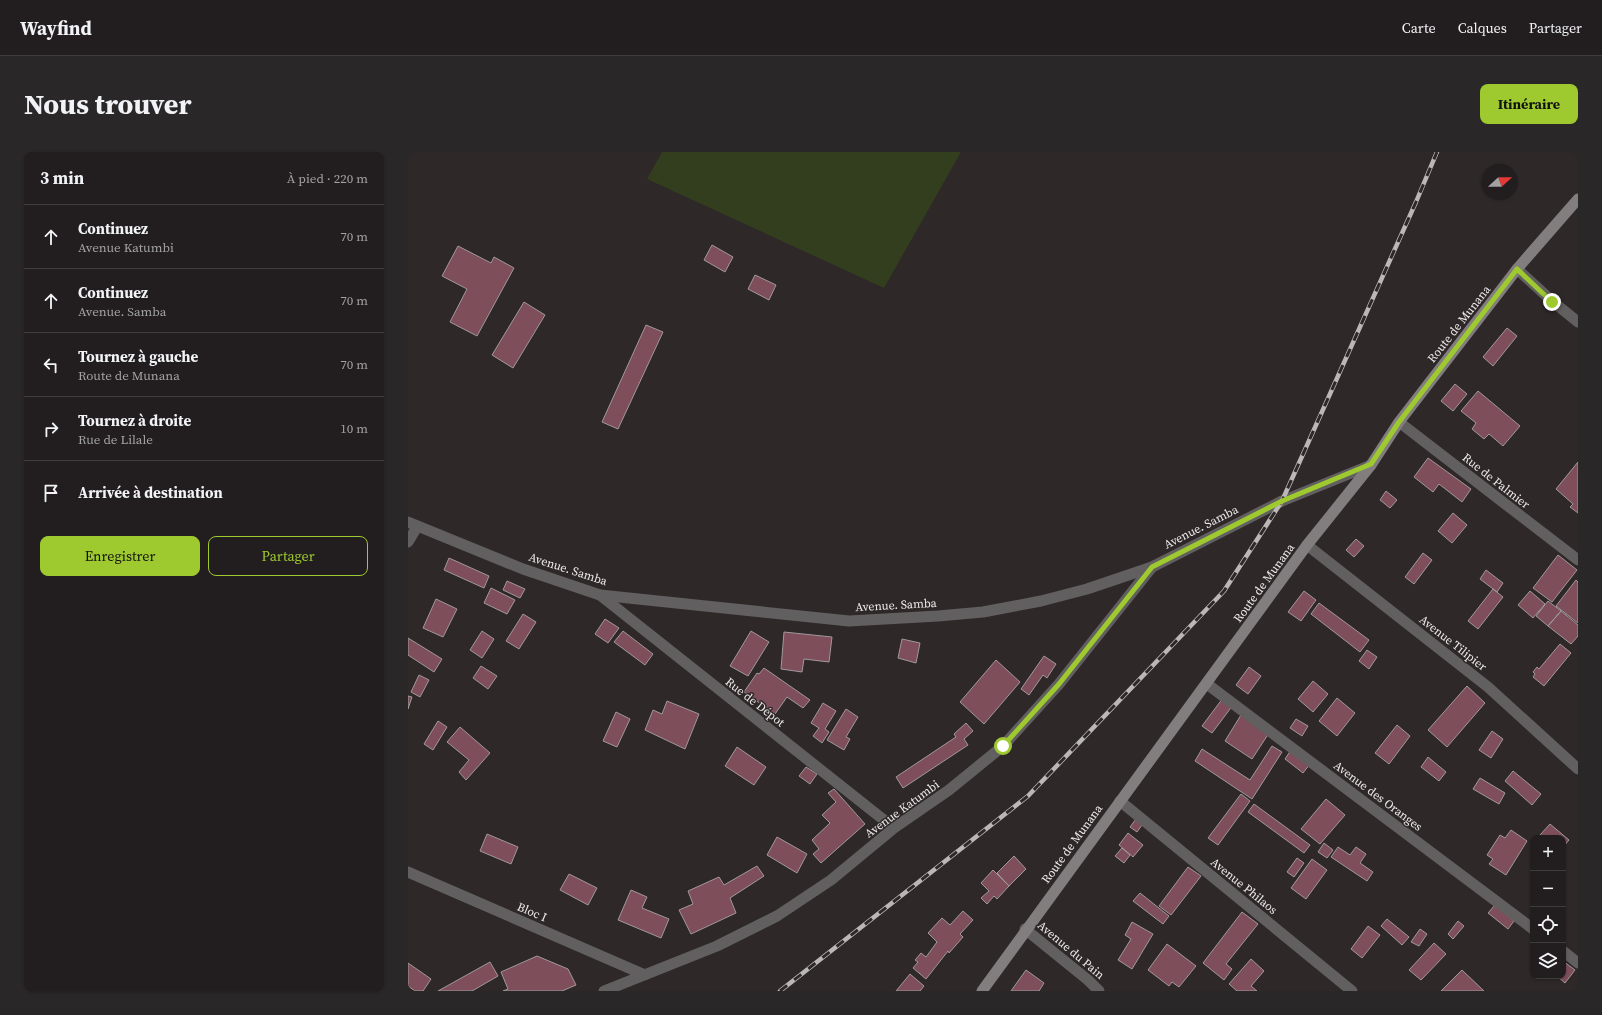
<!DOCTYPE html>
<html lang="fr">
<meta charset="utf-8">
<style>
:root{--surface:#221e1f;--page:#2a2728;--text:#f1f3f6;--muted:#a2a2a4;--line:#3f3c3d;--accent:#9eca2f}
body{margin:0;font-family:"Source Serif 4",serif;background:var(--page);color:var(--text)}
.controls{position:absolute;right:12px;bottom:12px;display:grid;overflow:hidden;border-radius:8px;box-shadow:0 1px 3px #0004}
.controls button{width:36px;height:36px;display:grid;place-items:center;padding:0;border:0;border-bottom:1px solid var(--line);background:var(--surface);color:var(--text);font:20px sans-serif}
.compass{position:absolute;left:1074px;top:12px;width:36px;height:36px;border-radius:50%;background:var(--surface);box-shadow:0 1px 3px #0004;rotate:69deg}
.stop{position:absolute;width:12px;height:12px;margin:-9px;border:3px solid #9eca2f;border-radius:50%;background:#fff}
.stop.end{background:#9eca2f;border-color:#fff;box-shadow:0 1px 4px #0008}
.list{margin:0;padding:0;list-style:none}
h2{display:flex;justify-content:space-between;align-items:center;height:52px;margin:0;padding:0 16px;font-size:17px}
h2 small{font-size:13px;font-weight:400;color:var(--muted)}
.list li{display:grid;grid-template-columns:26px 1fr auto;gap:12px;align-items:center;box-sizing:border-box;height:64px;padding:0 16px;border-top:1px solid var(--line)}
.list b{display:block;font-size:15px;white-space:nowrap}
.list p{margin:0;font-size:13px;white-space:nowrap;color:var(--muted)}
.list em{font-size:13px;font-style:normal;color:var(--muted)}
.actions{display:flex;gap:8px;padding:12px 16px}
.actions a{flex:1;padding:9px 0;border:1px solid var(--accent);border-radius:8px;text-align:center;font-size:14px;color:var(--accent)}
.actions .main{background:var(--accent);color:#111}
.icon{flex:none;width:22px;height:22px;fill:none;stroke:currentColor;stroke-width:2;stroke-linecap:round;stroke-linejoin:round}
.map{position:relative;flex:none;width:1170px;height:839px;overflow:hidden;border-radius:8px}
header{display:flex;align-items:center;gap:24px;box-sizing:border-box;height:56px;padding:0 20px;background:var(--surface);border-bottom:1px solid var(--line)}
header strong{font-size:19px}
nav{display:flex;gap:22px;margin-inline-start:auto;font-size:14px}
.intro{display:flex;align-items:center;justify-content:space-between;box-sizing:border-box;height:96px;padding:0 24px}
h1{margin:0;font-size:28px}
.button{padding:10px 18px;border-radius:8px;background:var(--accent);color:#111;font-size:14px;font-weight:700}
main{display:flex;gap:24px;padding:0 24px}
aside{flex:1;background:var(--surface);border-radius:8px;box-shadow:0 1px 3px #0004}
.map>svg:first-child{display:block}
.green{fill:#333e1f}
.building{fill:#7e4e5b;stroke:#a1999b}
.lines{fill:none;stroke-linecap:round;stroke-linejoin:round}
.minor{stroke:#625f60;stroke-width:11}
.tertiary{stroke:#625f60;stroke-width:11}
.secondary{stroke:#827d7e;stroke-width:11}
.rail-casing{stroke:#bbb6b7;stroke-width:4.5}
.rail{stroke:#2e2829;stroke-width:3;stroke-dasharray:9;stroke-linecap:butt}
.route{stroke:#9eca2f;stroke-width:5}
.labels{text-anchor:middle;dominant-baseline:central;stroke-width:3;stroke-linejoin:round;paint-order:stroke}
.street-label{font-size:12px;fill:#efeaeb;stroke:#2e2829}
</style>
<header>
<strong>Wayfind</strong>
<nav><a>Carte</a><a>Calques</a><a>Partager</a></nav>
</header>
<div class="intro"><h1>Nous trouver</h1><a class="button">Itinéraire</a></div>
<main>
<aside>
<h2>3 min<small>À pied · 220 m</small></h2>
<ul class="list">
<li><svg class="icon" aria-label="ahead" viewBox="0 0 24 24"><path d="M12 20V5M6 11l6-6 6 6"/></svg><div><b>Continuez</b><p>Avenue Katumbi</p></div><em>70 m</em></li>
<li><svg class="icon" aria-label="ahead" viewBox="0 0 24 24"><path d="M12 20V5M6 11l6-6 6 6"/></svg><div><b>Continuez</b><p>Avenue. Samba</p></div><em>70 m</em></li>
<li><svg class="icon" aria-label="left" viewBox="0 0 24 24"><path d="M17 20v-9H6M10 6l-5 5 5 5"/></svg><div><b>Tournez à gauche</b><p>Route de Munana</p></div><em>70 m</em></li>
<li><svg class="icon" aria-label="right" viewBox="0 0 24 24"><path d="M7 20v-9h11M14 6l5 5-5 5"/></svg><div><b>Tournez à droite</b><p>Rue de Lilale</p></div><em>10 m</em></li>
<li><svg class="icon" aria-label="arrive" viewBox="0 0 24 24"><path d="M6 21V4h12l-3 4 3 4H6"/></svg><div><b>Arrivée à destination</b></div></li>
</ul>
<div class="actions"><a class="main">Enregistrer</a><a>Partager</a></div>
</aside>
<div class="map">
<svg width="1170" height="839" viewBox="0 0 1170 839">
<rect width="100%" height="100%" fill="#2e2829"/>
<path class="green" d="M 254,0 L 553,0 L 476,136 L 239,27 Z"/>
<path class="building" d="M 304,93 L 325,105 L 317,120 L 296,108 Z
M 50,94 L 83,111 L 86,105 L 106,116 L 69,184 L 42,170 L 59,137 L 34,124 Z
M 347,123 L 368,133 L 361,148 L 340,137 Z
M 116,150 L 137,163 L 105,216 L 84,203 Z
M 238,173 L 255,180 L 210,277 L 194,270 Z
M 1099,176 L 1109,184 L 1085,214 L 1075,205 Z
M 1047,232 L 1059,242 L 1045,259 L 1033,249 Z
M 1070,239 L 1112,274 L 1095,294 L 1081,282 L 1076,287 L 1064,277 L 1068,271 L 1053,259 Z
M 1020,306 L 1063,337 L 1054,350 L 1031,332 L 1025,340 L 1006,325 Z
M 1170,310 L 1170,361 L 1162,355 L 1165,352 L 1148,337 Z
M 978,339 L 989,348 L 982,356 L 972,348 Z
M 1045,361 L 1059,373 L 1044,391 L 1030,379 Z
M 948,387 L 956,394 L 946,405 L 938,398 Z
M 1015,401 L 1024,408 L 1006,432 L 997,425 Z
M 1150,403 L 1169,418 L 1144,450 L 1125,436 Z
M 41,406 L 81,424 L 76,436 L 36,418 Z
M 1078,418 L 1095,431 L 1089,440 L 1072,427 Z
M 1168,428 L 1170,430 L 1170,471 L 1148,454 Z
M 99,429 L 117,437 L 112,446 L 95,438 Z
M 83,436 L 107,448 L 99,462 L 76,451 Z
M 1085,437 L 1095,445 L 1070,477 L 1060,469 Z
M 896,439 L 908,448 L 893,469 L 880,460 Z
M 1122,439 L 1137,452 L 1125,466 L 1110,453 Z
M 28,447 L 49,457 L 35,485 L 15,476 Z
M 1140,449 L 1153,459 L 1140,474 L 1128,464 Z
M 911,451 L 961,488 L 952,500 L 903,462 Z
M 1153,459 L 1170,473 L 1170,484 L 1163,492 L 1140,474 Z
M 115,462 L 128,470 L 111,497 L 98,489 Z
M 197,467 L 211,476 L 200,491 L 187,482 Z
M 74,479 L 86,487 L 74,506 L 62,498 Z
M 215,479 L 245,502 L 237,513 L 206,490 Z
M 343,479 L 361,490 L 340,524 L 322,514 Z
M 376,480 L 424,485 L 421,510 L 396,507 L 394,520 L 373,517 Z
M 0,486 L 34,507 L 26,520 L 0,503 Z
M 494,487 L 512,491 L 508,511 L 490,506 Z
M 1152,492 L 1163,501 L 1136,534 L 1125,525 L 1127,522 L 1125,520 L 1129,515 L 1131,517 Z
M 959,498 L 969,505 L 961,517 L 951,509 Z
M 636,504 L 648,512 L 639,526 L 635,523 L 621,543 L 613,537 Z
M 588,508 L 612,530 L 576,572 L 552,550 Z
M 73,514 L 89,524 L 80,537 L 65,526 Z
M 841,515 L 853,524 L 840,542 L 828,533 Z
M 356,516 L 402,548 L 395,556 L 379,545 L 367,562 L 336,540 L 349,521 L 351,522 Z
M 11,523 L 21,528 L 12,545 L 3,540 Z
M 905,529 L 920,542 L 905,560 L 890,547 Z
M 1059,534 L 1077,551 L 1039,595 L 1020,578 Z
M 0,544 L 4,545 L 0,557 Z
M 815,546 L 825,553 L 804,581 L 794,574 Z
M 929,546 L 947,561 L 929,584 L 911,569 Z
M 259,549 L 291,562 L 277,597 L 237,578 L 245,558 L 254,562 Z
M 415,551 L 428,559 L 417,577 L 421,580 L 414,591 L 405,584 L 411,576 L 403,571 Z
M 438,557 L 450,565 L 438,585 L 442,587 L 436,598 L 419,588 Z
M 208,560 L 222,567 L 209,595 L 195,589 Z
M 833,563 L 861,581 L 844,607 L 817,589 Z
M 888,567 L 900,574 L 894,584 L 882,576 Z
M 30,569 L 39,575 L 25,598 L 16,592 Z
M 558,571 L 565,579 L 556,587 L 560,593 L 495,636 L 488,625 L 548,585 L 546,582 Z
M 989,573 L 1002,584 L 981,612 L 967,601 Z
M 52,575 L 82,601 L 58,628 L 51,620 L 61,608 L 39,590 Z
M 1084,579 L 1095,587 L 1083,606 L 1071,598 Z
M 864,594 L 874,600 L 844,647 L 787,609 L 794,597 L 842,628 Z
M 329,595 L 358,615 L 346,633 L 317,614 Z
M 883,598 L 902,612 L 895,621 L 877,607 Z
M 1020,605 L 1038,620 L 1031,629 L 1013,615 Z
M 398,615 L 409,622 L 402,632 L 391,624 Z
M 1105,619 L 1133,642 L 1124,653 L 1097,629 Z
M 1072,626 L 1097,641 L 1091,652 L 1065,637 Z
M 426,637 L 457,672 L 413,711 L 405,702 L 411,697 L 404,688 L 422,671 L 414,663 L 428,650 L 420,641 Z
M 833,642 L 842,649 L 810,693 L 800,686 Z
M 918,647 L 937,663 L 912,692 L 893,677 Z
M 846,652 L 902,693 L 896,701 L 840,660 Z
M 728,667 L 734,673 L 729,680 L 722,675 Z
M 1142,672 L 1161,688 L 1155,695 L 1155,686 L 1136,686 L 1132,683 Z
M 1103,678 L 1119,689 L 1098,723 L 1081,712 L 1085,707 L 1079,703 L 1092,683 L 1097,686 Z
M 720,681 L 735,693 L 725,705 L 711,693 Z
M 79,682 L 110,695 L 103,712 L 72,699 Z
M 369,685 L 399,702 L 389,721 L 359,703 Z
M 916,691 L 925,698 L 919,706 L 910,700 Z
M 930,695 L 942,703 L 948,695 L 958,702 L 952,711 L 965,720 L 959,729 L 923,705 Z
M 714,696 L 722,703 L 716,711 L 707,704 Z
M 606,704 L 618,717 L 601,734 L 589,721 Z
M 889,706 L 896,711 L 886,725 L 879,720 Z
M 904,707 L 919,718 L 898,747 L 883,736 Z
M 349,714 L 356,724 L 322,746 L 328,761 L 283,782 L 271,758 L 285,752 L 280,739 L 311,725 L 316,733 Z
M 780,715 L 793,724 L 763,763 L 751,754 Z
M 585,718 L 601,734 L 589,747 L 586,744 L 579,752 L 573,746 L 581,739 L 573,731 Z
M 161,722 L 189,736 L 180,753 L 152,738 Z
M 223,738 L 239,745 L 234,756 L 261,767 L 253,786 L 210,768 Z
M 732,741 L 761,764 L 755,772 L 725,749 Z
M 1087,753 L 1106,769 L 1100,777 L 1080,761 Z
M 555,759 L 565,768 L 552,782 L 555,785 L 541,801 L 540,799 L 518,827 L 505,816 L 510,810 L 507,808 L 513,801 L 518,805 L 529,790 L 520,781 L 534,766 L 542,773 Z
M 834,760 L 850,772 L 818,812 L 824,817 L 816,828 L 795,811 Z
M 979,767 L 1001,785 L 994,793 L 973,774 Z
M 1050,769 L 1056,774 L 1045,787 L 1040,782 Z
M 724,770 L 745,782 L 724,817 L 710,808 L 723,787 L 717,783 Z
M 960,774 L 972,783 L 954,806 L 943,797 Z
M 1012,777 L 1019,782 L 1011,794 L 1003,790 Z
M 1026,791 L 1038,802 L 1013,828 L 1001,818 Z
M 759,792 L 788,814 L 771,835 L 764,830 L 761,834 L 740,818 Z
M 129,804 L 160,817 L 168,833 L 154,839 L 95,839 L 100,837 L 93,820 Z
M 843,807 L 856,819 L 843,834 L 849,839 L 829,839 L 821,832 Z
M 1155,809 L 1167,818 L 1157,831 L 1149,824 L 1155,824 Z
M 82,810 L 90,824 L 64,839 L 30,839 Z
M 0,811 L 23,827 L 15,839 L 7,839 L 0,834 Z
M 618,818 L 636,831 L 631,839 L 603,839 Z
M 1054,818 L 1076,839 L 1033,839 Z
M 502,822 L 516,834 L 512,839 L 488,839 Z"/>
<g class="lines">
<path class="minor" d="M 1109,117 L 1144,149 L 1170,170
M 991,270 L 1170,408
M 0,390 L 9,375
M 899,393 L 1080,535 L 1170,617
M 192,443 L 486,676
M 799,532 L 1125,777
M 712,649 L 944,839
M 0,720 L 237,823
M 617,777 L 680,828 L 691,839
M 1155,799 L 1170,811
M 196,839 L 309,794 L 369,764 L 423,728 L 486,676 L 541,638 L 595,594 L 651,532 L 744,415"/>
<path class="tertiary" d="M 0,370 L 115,417 L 192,443 L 441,469 L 530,464 L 575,460 L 633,449 L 679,437 L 744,415 L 874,349 L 963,313"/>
<path class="secondary" d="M 574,839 L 899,393 L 963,313 L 991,270 L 1109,117 L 1170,47"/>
<g class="rail-casing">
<path id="rail" d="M 372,839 L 620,644 L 816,439 L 874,349 L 1008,50 L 1029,0"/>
</g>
<use href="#rail" class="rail"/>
</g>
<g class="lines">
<path class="route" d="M 595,594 L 651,532 L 744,415 L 874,349 L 963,312 L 991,270 L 1109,117 L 1144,150"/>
</g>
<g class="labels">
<g class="street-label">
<text transform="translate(1051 172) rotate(-52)">Route de Munana</text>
<text transform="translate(1088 329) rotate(38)">Rue de Palmier</text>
<text transform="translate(793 375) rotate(-27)">Avenue. Samba</text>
<text transform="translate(160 417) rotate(18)">Avenue. Samba</text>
<text transform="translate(856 431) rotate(-54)">Route de Munana</text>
<text transform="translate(488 453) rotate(-3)">Avenue. Samba</text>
<text transform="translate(1045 491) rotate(38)">Avenue Tilipier</text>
<text transform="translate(347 550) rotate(38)">Rue de Dépot</text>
<text transform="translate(970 644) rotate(37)">Avenue des Oranges</text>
<text transform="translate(494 657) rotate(-36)">Avenue Katumbi</text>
<text transform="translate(664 692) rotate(-54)">Route de Munana</text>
<text transform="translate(836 734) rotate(39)">Avenue Philaos</text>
<text transform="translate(124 760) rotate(23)">Bloc I</text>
<text transform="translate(663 798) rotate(40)">Avenue du Pain</text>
</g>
</g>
</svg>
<div class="controls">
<button>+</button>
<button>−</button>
<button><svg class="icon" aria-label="locate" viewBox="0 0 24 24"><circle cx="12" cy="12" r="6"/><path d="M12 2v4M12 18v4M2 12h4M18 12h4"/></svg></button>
<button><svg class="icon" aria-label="layers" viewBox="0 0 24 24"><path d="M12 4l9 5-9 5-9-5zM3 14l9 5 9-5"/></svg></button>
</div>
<svg class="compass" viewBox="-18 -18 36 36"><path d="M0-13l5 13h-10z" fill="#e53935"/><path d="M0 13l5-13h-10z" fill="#a2a2a4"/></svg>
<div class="stop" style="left:595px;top:594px"></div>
<div class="stop end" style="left:1144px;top:150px"></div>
</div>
</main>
